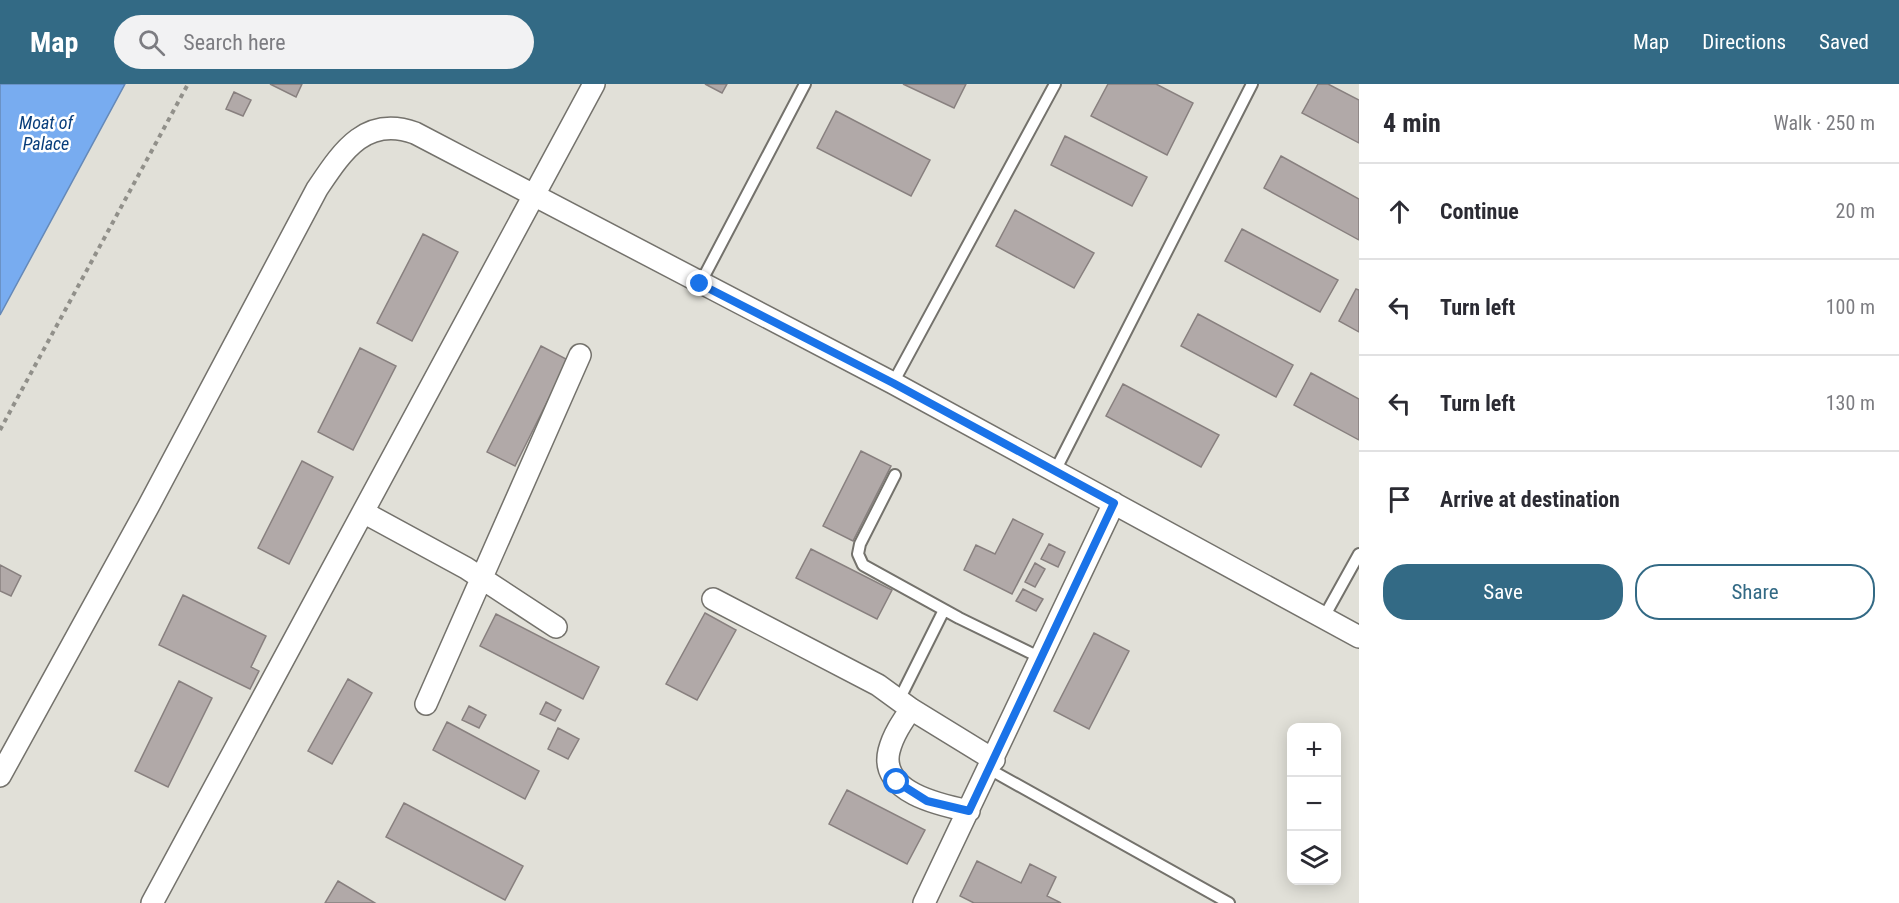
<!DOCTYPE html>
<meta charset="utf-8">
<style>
:root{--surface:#fff;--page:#f2f2f3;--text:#2b2b33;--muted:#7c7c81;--line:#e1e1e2;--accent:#336a85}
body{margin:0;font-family:"Roboto Condensed",sans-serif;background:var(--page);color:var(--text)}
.controls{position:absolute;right:18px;bottom:18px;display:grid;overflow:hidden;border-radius:12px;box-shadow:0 3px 15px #0003}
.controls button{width:54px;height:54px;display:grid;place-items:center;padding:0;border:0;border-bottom:2px solid var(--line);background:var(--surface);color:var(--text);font:30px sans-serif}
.stop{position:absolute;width:18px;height:18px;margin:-14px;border:4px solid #1a73e8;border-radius:50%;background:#fff}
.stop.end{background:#1a73e8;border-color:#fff;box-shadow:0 2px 6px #0008}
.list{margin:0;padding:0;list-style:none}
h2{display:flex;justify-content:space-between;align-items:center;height:78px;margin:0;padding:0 24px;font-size:26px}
h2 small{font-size:20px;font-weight:400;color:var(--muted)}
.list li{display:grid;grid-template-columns:39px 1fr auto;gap:18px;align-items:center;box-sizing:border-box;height:96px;padding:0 24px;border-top:2px solid var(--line)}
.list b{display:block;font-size:22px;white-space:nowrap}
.list em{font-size:20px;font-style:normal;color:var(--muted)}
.actions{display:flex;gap:12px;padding:18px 24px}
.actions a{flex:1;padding:14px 0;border:2px solid var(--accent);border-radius:24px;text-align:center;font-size:21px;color:var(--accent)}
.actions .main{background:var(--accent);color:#fff}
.icon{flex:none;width:33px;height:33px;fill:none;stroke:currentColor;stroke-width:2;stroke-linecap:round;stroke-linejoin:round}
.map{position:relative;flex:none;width:1359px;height:819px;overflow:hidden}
header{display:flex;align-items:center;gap:36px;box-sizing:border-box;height:84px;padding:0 30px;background:var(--accent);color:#fff}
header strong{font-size:28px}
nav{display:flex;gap:33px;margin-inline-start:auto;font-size:21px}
.search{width:420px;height:54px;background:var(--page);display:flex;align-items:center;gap:15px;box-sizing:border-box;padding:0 21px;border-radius:33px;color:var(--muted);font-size:22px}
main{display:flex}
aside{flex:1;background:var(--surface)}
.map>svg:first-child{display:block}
.water{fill:#78acf0;stroke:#6589b8;stroke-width:1.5}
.building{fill:#b1a9a8;stroke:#88807f;stroke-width:1.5}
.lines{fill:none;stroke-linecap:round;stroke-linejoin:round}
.lane-casing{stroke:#74726c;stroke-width:14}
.street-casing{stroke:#74726c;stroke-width:24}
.path{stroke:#91908a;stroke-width:4;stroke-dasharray:4.5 4.5;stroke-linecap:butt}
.lane{stroke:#fff;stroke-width:10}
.street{stroke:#fff;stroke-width:21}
.route{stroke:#1a73e8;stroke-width:8}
.labels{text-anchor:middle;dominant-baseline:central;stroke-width:5;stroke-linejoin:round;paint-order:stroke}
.water-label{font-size:18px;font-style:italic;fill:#093e7b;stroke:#fff}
</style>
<header>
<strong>Map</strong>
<div class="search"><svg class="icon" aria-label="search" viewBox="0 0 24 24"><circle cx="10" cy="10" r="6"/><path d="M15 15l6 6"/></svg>Search here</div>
<nav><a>Map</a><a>Directions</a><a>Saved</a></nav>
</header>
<main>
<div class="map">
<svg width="1359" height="819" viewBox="0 0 1359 819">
<rect width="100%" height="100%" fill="#e1e0d8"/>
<path class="water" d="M 0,0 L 125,0 L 0,231 Z"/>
<path class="building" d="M 270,0 L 302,0 L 296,13 Z
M 705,0 L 727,0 L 722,9 Z
M 903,0 L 966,0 L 954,24 Z
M 1108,0 L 1156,0 L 1193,19 L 1167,71 L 1091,32 Z
M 1318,0 L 1328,0 L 1359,16 L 1359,59 L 1302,29 Z
M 234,8 L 251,16 L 243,32 L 226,25 Z
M 836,27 L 930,76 L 911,112 L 817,64 Z
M 1065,52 L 1147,93 L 1132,122 L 1051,81 Z
M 1281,72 L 1359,115 L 1359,156 L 1264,104 Z
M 1015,126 L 1094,169 L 1074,204 L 996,162 Z
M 1242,145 L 1338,196 L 1320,228 L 1225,177 Z
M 423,150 L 458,168 L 412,257 L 377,239 Z
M 1356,205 L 1359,206 L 1359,248 L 1339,237 Z
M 1198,230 L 1293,281 L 1276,313 L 1181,262 Z
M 541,262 L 568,276 L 515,382 L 487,368 Z
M 360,264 L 396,282 L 353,366 L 318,348 Z
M 1311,289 L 1359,315 L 1359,356 L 1294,321 Z
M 1123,300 L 1219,351 L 1201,383 L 1106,332 Z
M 861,367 L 891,382 L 853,457 L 823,442 Z
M 302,377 L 333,393 L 289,480 L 258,464 Z
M 1013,435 L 1043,450 L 1012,510 L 964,486 L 976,461 L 995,470 Z
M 1049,460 L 1065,468 L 1058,483 L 1041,475 Z
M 811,465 L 892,506 L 877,535 L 796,494 Z
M 1035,479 L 1045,485 L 1035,503 L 1025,498 Z
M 0,481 L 21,492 L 11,512 L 0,507 Z
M 1023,505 L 1043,515 L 1036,527 L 1016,517 Z
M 183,511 L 266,552 L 251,583 L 259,587 L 250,605 L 159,561 Z
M 705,529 L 736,546 L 697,616 L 666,600 Z
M 496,530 L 599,583 L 583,615 L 480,562 Z
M 1094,549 L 1129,567 L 1089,645 L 1054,627 Z
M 348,595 L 372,609 L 332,680 L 308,667 Z
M 179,597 L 212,614 L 168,703 L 135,687 Z
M 546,618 L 561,626 L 555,637 L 540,630 Z
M 469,622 L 486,631 L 479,644 L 462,636 Z
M 447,638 L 539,687 L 525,715 L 433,666 Z
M 558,644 L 579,655 L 568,675 L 548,665 Z
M 847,706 L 925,746 L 907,780 L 829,740 Z
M 404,719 L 523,782 L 505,816 L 386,753 Z
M 977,777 L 1021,799 L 1030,780 L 1056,793 L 1047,812 L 1061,819 L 974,819 L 960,812 Z
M 338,797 L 375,819 L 325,819 Z"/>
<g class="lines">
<g class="lane-casing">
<path id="lane" d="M 700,200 L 805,0
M 893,299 L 1055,0
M 1055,387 L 1252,0
M 895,391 L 860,460 L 858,470 L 863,481 L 959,534 L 1041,574
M 1324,533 L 1359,470
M 899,616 L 944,526
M 989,685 L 1229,819"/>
</g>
<g class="street-casing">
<path id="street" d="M 363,428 L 466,484 L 556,543
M 713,515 L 878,601 L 911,625 L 994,676
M 426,620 L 580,271
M 911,625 C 902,638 893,651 889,667 C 879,708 940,721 969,727
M 0,692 L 148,423 L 317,105 C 342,68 365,31 415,49 L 893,299 L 1359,553
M 152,819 L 594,0
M 924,819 L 1114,419"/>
</g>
<path class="path" d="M 0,346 L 188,0"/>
<use href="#lane" class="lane"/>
<use href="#street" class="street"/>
</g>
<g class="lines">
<path class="route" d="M 700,200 L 893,299 L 1114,419 L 969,727 L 927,717 L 897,698"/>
</g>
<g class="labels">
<g class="water-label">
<text x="46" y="38">Moat of<tspan x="46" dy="21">Palace</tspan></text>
</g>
</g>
</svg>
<div class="controls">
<button>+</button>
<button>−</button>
<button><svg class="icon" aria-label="layers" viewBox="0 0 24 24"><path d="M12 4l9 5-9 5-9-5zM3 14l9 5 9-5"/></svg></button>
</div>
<div class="stop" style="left:897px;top:698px"></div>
<div class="stop end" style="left:700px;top:200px"></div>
</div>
<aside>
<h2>4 min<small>Walk · 250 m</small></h2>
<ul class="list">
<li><svg class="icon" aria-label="ahead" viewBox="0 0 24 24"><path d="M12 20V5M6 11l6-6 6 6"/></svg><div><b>Continue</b></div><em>20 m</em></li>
<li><svg class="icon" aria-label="left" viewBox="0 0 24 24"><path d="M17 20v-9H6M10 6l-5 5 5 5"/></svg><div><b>Turn left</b></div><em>100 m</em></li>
<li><svg class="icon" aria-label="left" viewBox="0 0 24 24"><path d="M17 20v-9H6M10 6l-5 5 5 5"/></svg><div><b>Turn left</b></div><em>130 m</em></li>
<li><svg class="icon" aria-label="arrive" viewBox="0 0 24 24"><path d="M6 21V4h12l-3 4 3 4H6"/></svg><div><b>Arrive at destination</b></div></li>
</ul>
<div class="actions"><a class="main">Save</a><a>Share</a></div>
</aside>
</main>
